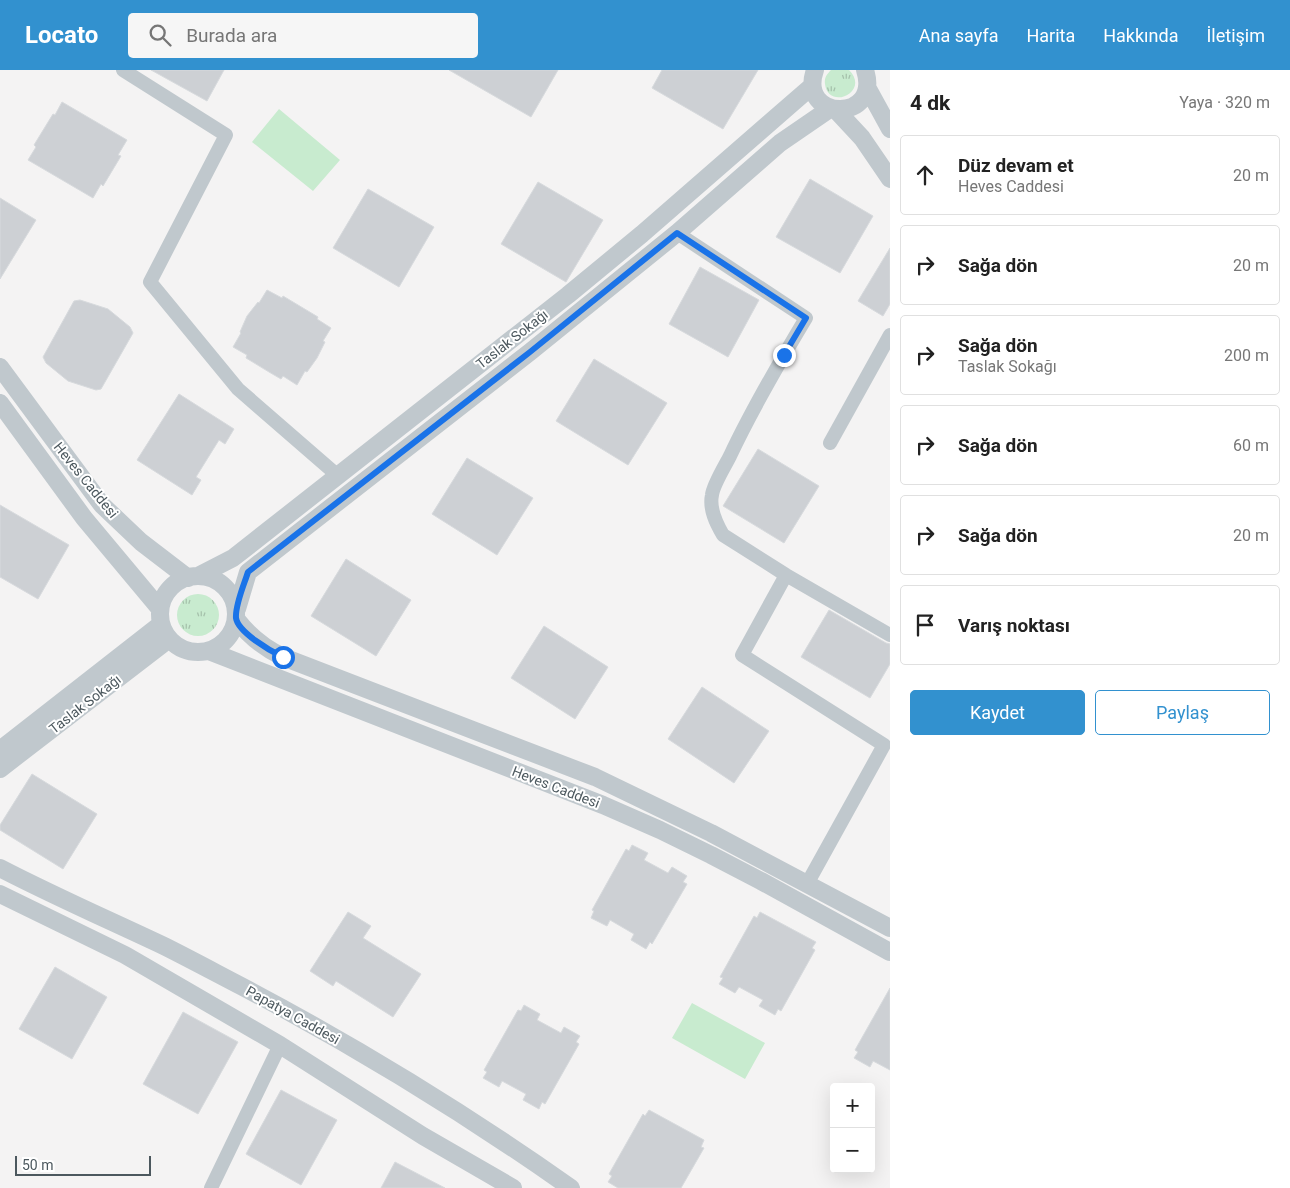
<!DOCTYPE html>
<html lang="tr">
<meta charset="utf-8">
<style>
:root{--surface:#fff;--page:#f6f6f6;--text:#222;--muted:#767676;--line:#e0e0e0;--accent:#3291cf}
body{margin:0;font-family:Roboto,sans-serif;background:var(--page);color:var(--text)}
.controls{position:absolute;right:15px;bottom:15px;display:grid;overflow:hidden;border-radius:5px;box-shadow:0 5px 20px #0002}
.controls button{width:45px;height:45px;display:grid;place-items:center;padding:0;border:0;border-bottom:1px solid var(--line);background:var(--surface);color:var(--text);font:25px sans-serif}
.scale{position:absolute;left:15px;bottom:12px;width:136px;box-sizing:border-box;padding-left:5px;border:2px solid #4c585e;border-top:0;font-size:14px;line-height:18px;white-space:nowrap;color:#4c585e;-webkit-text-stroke:4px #fff;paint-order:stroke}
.stop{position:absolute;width:15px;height:15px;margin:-11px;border:4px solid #1a73e8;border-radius:50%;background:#fff}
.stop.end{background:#1a73e8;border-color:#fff;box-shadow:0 1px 5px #0008}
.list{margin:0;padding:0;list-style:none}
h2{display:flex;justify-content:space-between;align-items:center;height:65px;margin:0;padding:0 20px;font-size:21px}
h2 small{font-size:16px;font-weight:400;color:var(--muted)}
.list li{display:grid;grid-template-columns:32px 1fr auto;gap:15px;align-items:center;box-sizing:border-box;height:80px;margin:0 10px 10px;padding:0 10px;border:1px solid var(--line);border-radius:5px}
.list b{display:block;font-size:19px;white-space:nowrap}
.list p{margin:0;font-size:16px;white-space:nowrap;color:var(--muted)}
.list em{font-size:16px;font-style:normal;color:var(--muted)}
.actions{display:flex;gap:10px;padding:15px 20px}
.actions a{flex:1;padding:11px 0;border:1px solid var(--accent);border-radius:5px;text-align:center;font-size:18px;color:var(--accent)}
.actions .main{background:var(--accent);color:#fff}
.icon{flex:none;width:28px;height:28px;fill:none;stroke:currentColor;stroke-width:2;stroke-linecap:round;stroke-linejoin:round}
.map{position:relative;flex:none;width:890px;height:1118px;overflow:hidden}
header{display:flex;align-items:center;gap:30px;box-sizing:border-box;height:70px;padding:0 25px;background:var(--accent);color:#fff}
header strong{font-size:24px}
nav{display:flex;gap:28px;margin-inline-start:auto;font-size:18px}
.search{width:350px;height:45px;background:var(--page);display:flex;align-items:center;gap:12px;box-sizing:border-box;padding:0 18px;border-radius:5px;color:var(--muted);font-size:19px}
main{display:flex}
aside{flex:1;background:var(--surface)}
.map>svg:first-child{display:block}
.grass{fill:url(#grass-tufts)}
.park{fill:#c8ebcf}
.building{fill:#cdd0d4;stroke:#d7dadd}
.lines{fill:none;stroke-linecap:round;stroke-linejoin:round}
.minor{stroke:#c0c8cd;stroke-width:14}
.tertiary{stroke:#c0c8cd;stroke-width:18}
.route{stroke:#1a73e8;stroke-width:6}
.labels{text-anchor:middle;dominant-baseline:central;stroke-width:4;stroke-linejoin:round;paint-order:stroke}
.street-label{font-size:14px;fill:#4c585e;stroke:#fff}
</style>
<header>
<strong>Locato</strong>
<div class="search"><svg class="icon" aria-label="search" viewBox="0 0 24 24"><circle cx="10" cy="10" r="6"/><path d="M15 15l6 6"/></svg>Burada ara</div>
<nav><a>Ana sayfa</a><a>Harita</a><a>Hakkında</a><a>İletişim</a></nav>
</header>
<main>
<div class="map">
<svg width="890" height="1118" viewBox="0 0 890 1118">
<defs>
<pattern id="grass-tufts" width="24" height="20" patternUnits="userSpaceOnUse" patternTransform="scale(1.25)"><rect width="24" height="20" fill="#c8ebcf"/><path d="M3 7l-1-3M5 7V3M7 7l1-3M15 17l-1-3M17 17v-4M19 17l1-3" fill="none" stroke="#a5c1ab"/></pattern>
</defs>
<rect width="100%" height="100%" fill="#f4f3f3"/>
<path class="grass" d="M 831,0 L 849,0 C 871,22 828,41 825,14 C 824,8 827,4 831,0 Z
M177 545a21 21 0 1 1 42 0a21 21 0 1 1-42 0Z"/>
<path class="park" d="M 279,39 L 340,90 L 313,121 L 252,72 Z
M 692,933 L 765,973 L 745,1009 L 672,968 Z"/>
<path class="building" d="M 151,0 L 224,0 L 207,31 Z
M 449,0 L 558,0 L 531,47 Z
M 662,0 L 758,0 L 723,59 L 652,18 Z
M 62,32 L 127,70 L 118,85 L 121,86 L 103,116 L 101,114 L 93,128 L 28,90 L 36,77 L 34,75 L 53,44 L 55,45 Z
M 810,109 L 873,146 L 840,203 L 776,167 Z
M 538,112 L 603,150 L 566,212 L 501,174 Z
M 368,119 L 434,157 L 399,217 L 333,178 Z
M 0,128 L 36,150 L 0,209 Z
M 890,178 L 890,234 L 883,246 L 858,231 Z
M 700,197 L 759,230 L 728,287 L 669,254 Z
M 267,220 L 282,228 L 283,226 L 318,247 L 317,249 L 331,258 L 323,271 L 325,272 L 317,288 L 307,302 L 305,301 L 297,315 L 283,306 L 281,309 L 269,302 L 246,288 L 247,285 L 233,277 L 241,263 L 240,262 L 247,246 L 258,232 L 259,233 Z
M 80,230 L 108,239 L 130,257 L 133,263 L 101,319 L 96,320 L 68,311 L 46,293 L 43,287 L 74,231 Z
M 594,289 L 667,333 L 628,395 L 556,351 Z
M 179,324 L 234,359 L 225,374 L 219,370 L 196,407 L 201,410 L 192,425 L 137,390 Z
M 758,379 L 819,416 L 784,473 L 723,436 Z
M 467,388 L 533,428 L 497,485 L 432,444 Z
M 0,435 L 69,475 L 38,529 L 0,507 Z
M 346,489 L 411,530 L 376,586 L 311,546 Z
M 829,540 L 886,573 L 890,574 L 890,594 L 870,628 L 801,587 Z
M 544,556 L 608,597 L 575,649 L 511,608 Z
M 702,617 L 769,661 L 734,713 L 668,669 Z
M 32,704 L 97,744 L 63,799 L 0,760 L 0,755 Z
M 632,775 L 648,783 L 644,790 L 668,803 L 672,797 L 687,806 L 683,812 L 687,814 L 652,874 L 650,872 L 646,879 L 631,870 L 634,864 L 610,850 L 607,856 L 591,848 L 594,841 L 592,840 L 626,779 L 629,781 Z
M 348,842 L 371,856 L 363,868 L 421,904 L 393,947 L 336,911 L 333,916 L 310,901 Z
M 760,842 L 816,872 L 812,878 L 815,880 L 781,941 L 778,939 L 775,945 L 759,936 L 763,930 L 739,917 L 735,923 L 719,914 L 723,908 L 720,907 L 754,846 L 757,848 Z
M 55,897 L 107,927 L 72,989 L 19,959 Z
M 890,918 L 890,1000 L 873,991 L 870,997 L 854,988 L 858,982 L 855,980 Z
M 524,935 L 540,944 L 537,950 L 561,963 L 564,957 L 580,966 L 576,972 L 579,974 L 545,1034 L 542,1032 L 539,1039 L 523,1030 L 526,1024 L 502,1011 L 499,1017 L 483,1008 L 487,1002 L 484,1000 L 518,940 L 521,941 Z
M 183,942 L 238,972 L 198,1044 L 143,1014 Z
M 281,1020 L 337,1050 L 301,1115 L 246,1084 Z
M 649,1040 L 704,1070 L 701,1077 L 704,1078 L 681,1118 L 618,1118 L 608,1112 L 612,1106 L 609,1104 L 643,1044 L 645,1046 Z
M 395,1092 L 445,1118 L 381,1118 Z"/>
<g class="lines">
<path class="minor" d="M 123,0 L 226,65 L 150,212 L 238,319 L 337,405
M 677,163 L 806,248 C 779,293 752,339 730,386 C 725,396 713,415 712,425 C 709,439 716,453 723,465 L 786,505 L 890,565
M 830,373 L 890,265
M 786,505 L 742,585 L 884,675 L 807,814
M 211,1118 L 280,975"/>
<path class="tertiary" d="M 815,0 C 797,51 882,53 865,0
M 867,17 L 890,59
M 835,39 L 862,68 L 890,109
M 0,297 L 102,435 L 141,472 L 188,508
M 0,333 L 84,448 L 160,539
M160 544a38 38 0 1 1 76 0a38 38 0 1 1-76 0Z
M 198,506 L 233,488 L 568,225 L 642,164 L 812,16
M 237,539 L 248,502 L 530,282 L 677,163 L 780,73 L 831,38
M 237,550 C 250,567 264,578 283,587 L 595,707 L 711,763 L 890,858
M 209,581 L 603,735 L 660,760 L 711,785 L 761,811 L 890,882
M 0,680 L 161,554
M 0,699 L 169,569
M 0,798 C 54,826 109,850 164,876 C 190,889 216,903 241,916 C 355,976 466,1044 571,1118
M 0,824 L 125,885 L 280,975 L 423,1066 L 513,1118"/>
</g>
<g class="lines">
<path class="route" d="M 283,587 C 270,581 238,562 236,548 C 235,535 244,515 248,502 L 530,282 L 677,163 L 806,248 L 784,285"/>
</g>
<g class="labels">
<g class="street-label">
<text transform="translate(512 269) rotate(-38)">Taslak Sokağı</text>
<text transform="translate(86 410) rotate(51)">Heves Caddesi</text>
<text transform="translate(85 634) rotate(-38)">Taslak Sokağı</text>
<text transform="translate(556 717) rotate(21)">Heves Caddesi</text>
<text transform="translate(293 945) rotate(29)">Papatya Caddesi</text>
</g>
</g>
</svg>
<div class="controls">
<button>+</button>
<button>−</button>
</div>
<div class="scale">50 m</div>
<div class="stop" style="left:283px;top:587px"></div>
<div class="stop end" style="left:784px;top:285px"></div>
</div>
<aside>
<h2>4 dk<small>Yaya · 320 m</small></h2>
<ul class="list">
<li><svg class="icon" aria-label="ahead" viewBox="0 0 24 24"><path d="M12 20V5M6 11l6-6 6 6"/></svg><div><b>Düz devam et</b><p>Heves Caddesi</p></div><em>20 m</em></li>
<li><svg class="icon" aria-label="right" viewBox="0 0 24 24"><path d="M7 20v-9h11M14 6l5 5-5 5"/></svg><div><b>Sağa dön</b></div><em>20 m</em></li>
<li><svg class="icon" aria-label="right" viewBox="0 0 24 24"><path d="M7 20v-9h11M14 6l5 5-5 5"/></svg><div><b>Sağa dön</b><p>Taslak Sokağı</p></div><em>200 m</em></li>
<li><svg class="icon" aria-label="right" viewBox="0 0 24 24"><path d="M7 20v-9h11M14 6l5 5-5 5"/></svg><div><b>Sağa dön</b></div><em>60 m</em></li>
<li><svg class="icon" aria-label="right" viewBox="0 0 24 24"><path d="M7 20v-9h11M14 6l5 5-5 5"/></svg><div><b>Sağa dön</b></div><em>20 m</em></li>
<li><svg class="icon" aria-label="arrive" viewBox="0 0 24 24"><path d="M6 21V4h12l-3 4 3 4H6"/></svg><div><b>Varış noktası</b></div></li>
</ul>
<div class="actions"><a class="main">Kaydet</a><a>Paylaş</a></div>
</aside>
</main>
